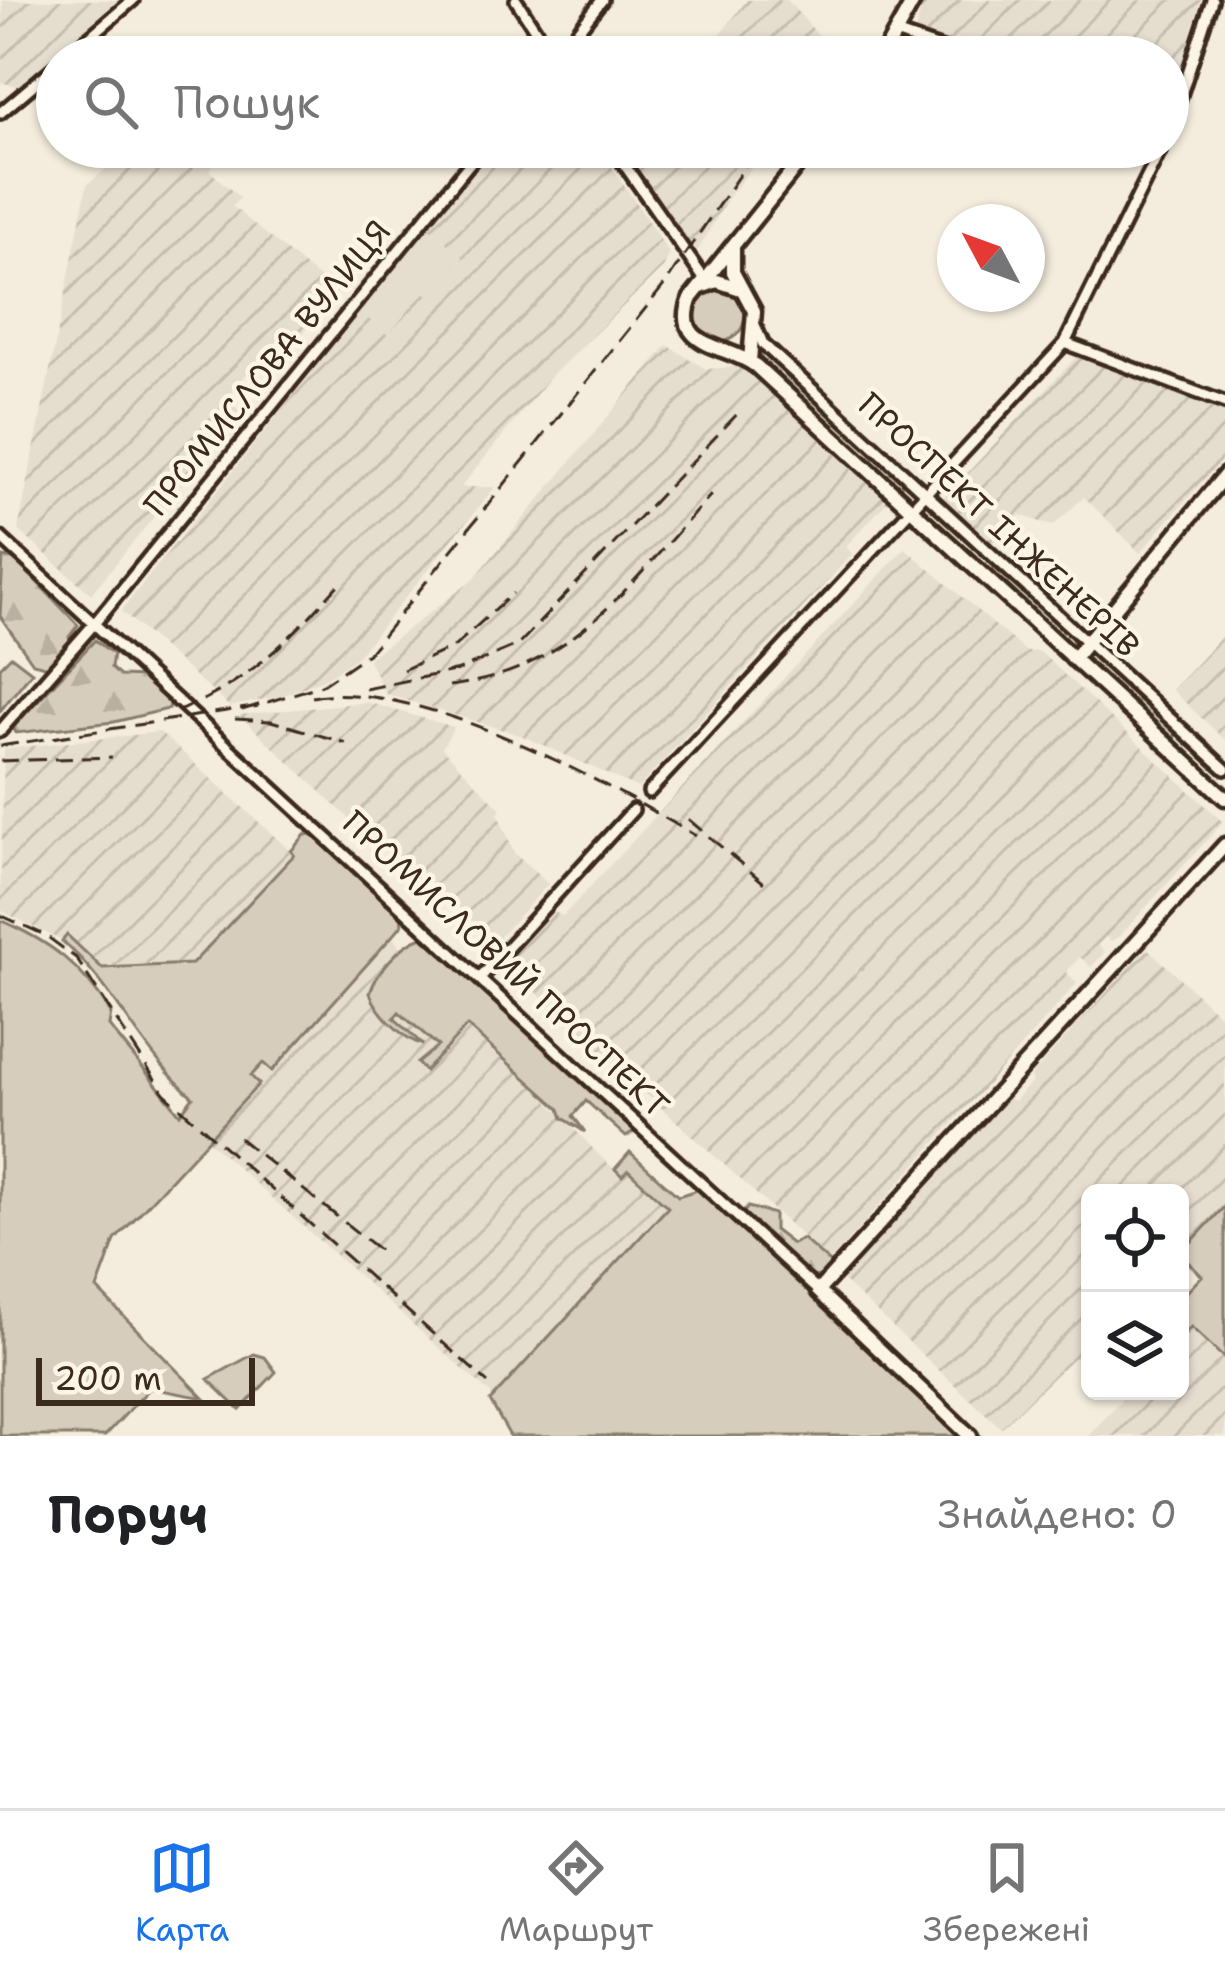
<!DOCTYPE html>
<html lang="uk">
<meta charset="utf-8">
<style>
:root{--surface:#fff;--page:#f2f2f2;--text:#202124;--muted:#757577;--line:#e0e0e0;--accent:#1a73e8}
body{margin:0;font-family:"Shantell Sans",sans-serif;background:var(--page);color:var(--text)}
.controls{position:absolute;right:36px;bottom:36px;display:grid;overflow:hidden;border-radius:18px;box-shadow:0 3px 9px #0004}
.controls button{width:108px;height:108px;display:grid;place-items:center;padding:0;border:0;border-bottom:3px solid var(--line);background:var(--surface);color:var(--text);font:60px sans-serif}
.compass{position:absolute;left:937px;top:204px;width:108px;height:108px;border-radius:50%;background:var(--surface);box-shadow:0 3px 9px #0004;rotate:311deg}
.scale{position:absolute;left:36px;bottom:30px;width:219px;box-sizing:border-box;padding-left:12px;border:6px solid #3b2a1e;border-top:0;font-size:33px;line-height:42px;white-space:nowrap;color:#3b2a1e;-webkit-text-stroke:9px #fcf5e5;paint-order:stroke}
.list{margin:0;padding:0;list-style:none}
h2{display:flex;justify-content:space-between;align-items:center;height:156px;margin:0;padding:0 48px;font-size:51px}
h2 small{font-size:39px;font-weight:400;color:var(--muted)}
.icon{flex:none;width:66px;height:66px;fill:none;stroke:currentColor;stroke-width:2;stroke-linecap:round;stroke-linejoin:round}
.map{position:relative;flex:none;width:1225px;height:1436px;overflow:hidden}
.search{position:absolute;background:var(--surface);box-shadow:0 3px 9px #0004;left:36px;right:36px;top:36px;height:132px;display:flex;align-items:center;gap:30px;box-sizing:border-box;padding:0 42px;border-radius:66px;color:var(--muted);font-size:45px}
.sheet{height:372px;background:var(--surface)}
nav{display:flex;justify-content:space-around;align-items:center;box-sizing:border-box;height:168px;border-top:3px solid var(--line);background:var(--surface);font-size:33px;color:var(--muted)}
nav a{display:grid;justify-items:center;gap:6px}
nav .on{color:var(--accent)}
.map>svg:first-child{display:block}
.built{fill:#e5ddce}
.industrial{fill:url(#industrial-furrows)}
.grass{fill:#d6cdbd;stroke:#887c6e;stroke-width:3}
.forest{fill:url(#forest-firs);stroke:#887c6e;stroke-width:3}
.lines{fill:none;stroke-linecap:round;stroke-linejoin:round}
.street-casing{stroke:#3b2a1e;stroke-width:18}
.secondary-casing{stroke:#3b2a1e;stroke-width:21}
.street{stroke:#fcf5e5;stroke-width:9}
.secondary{stroke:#fcf5e5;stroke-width:12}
.rail{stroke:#3b2a1e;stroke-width:3;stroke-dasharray:18 9;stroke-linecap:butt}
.labels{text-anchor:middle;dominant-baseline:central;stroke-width:9;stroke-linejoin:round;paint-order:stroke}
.street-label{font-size:33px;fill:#3b2a1e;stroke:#fcf5e5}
</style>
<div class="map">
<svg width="1225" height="1436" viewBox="0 0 1225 1436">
<defs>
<pattern id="industrial-furrows" width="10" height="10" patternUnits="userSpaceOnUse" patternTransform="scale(3)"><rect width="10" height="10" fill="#e5ddce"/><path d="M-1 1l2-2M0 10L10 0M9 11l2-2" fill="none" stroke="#c5beb0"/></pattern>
<pattern id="forest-firs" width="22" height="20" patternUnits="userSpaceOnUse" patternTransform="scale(3)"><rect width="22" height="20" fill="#d6cdbd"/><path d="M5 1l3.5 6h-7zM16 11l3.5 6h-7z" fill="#b9b0a2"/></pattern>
</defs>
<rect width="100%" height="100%" fill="#f4eddd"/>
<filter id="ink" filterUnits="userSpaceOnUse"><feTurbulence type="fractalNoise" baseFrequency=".00833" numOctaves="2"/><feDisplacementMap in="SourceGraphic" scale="24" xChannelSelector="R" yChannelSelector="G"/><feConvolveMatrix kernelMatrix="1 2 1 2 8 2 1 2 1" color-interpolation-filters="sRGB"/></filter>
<g filter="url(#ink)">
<path class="built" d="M 429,228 L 463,257 L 455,282 L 437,303 L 424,293 L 388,335 L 360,312 Z"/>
<path class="industrial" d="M 3,0 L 118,0 L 18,86 L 0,82 Z
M 747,0 L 787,0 L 838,57 L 703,57 Z
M 924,0 L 1201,0 L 1168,108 L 1168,57 L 986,57 L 914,34 Z
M 132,147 L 216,147 L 223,154 L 209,170 L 240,198 L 232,206 L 337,293 L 284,355 L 273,343 L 226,398 L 240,411 L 91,594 L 18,530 L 87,185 Z
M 495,147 L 599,147 L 669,253 L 664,267 L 553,374 L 461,487 L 495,487 L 357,657 L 326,678 L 284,695 L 230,707 L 121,611 L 360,312 L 388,335 L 424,292 L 437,302 L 455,282 L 463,257 L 429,228 Z
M 622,147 L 768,147 L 729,196 L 697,252 Z
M 667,345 L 706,369 L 746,366 L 887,502 L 846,546 L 852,554 L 638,788 L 523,736 L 386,694 L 368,659 L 473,580 Z
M 1076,357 L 1225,410 L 1225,456 L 1140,553 L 1084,497 L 1053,526 L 1020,515 L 993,543 L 944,498 Z
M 905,548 L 1026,652 L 1039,651 L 1223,822 L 1120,936 L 1111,941 L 1106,937 L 1098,945 L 1105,952 L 1091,967 L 1080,957 L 1066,972 L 1077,983 L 830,1261 L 567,1022 L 508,964 L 508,956 L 550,910 L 563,916 Z
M 1225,633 L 1225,740 L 1172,690 Z
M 366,702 L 454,727 L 442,748 L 501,809 L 498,814 L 515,854 L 548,884 L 495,942 L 426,877 L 419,884 L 239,715 Z
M 160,732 L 294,854 L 192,964 L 102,968 L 67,936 L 62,941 L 0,910 L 4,749 Z
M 389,934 L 602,1158 L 621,1175 L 628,1169 L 668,1206 L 494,1397 L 179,1115 L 215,1071 Z
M 1147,948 L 1225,1020 L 1225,1206 L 1180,1254 L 1180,1193 L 1090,1193 L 1090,1371 L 1074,1357 L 1001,1428 L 841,1279 L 1007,1098 L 1014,1101 L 1033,1081 L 1030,1077 Z
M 1191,1327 L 1225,1359 L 1225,1436 L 1088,1436 L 1130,1391 L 1180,1391 L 1180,1338 Z"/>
<path class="grass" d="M691 315a27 27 0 1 1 54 0a27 27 0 1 1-54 0Z
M 755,344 L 902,479 L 901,486 L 896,489 L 753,360 Z
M 994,568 L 1073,637 L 1072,645 L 1066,646 L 988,574 Z
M 1086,651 L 1176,730 L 1174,739 L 1086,664 Z
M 11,656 L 32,672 L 0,711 L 0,667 Z
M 316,833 L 401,912 L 402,925 L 272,1071 L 263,1063 L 251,1076 L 259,1084 L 115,1240 L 97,1289 L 204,1398 L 150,1388 L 105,1436 L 0,1436 L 0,920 C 51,942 82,966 111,1013 L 109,1026 L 180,1114 L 193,1097 C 140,1052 115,986 62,941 L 67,935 L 102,968 L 192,964 L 294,855 L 291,851 L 305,835 Z
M 422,937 L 633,1125 L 634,1132 L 626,1137 L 586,1101 L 573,1116 L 585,1132 L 563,1118 L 560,1109 L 467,1026 L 425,1071 L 417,1063 L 438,1046 L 399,1012 L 394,1018 L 423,1045 C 403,1039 377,1013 370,993 C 376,972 401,944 422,937 Z
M 630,1152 L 678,1196 L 700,1189 L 960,1436 L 510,1436 L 490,1401 L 668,1207 L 628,1170 L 622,1176 L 615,1169 Z
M 1225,1206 L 1225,1359 L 1191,1327 L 1180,1338 L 1180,1299 L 1202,1276 L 1180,1254 Z
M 254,1354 L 265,1357 L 276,1372 L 240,1410 L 208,1379 Z"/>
<path class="forest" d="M 3,557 L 15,559 L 78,625 L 69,637 L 72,645 L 53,668 L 33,663 L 0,616 Z
M 95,640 L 113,654 L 111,668 L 120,676 L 145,677 L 171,704 L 168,709 L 114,722 L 16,733 L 13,727 Z
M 748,1207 L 774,1214 L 774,1230 L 792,1244 L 803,1239 L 830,1263 L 830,1273 L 816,1277 L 804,1272 L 742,1214 Z"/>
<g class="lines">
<g class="street-casing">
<path id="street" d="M 516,0 L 553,57
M 898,34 L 966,57
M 66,57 L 133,0
M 557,57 L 602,0
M 0,113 L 57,65
M 1168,134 L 1212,0
M 612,147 L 707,283
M 755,325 L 763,344 L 1225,769
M 1065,343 L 1225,403
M 0,537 L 818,1291
M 0,731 L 94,624 L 483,147
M 649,792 L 1065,343 L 1162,147
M 481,977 L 633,810"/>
</g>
<g class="secondary-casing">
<path id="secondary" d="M 882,57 L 914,0
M 812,147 L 691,298 C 671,349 728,344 756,366 L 1225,798
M 733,246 L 733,272 L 754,311 L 750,361
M 699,288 L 717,281 L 741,289
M 1073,659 L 1225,475
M 970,1436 L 818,1291 L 1225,845"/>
</g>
<use href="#street" class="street"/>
<use href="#secondary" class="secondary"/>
<path class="rail" d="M 818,57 L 819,56
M 403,670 L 455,646 L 513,593
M 449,686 C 575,671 630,582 711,495
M 365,689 L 459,670 L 519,644 L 742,409
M 312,697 C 416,677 606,783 696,836
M 242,710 L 322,685 L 369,653 L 665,284 L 758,147
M 178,711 C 246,685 291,638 338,585
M 235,719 L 271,721 L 346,743
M 0,746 L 259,706
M 0,761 L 112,757
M 688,819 L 770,888
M 0,915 L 45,935 L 76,958 L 164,1093 L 488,1383
M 239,1138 L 379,1250"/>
</g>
</g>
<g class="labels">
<g class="street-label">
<text transform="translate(267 368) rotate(-51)">ПРОМИСЛОВА ВУЛИЦЯ</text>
<text transform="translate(999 525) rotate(43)">ПРОСПЕКТ ІНЖЕНЕРІВ</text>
<text transform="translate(506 964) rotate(43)">ПРОМИСЛОВИЙ ПРОСПЕКТ</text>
</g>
</g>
</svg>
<div class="controls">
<button><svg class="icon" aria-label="locate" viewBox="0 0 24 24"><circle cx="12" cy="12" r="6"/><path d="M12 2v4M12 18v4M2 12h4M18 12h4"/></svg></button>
<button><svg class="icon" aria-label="layers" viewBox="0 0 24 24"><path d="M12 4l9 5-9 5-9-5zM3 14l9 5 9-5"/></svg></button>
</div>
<svg class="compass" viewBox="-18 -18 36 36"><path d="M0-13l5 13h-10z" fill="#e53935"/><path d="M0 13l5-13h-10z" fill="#757577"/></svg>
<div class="scale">200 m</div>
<div class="search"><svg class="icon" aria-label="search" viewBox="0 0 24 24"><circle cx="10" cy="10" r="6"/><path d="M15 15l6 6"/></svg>Пошук</div>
</div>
<section class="sheet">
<h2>Поруч<small>Знайдено: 0</small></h2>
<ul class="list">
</ul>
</section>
<nav>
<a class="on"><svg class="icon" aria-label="map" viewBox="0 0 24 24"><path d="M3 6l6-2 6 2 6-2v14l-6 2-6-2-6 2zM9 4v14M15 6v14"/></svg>Карта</a>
<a><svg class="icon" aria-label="directions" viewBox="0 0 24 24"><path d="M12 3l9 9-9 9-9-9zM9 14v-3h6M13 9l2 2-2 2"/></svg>Маршрут</a>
<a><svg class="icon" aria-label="saved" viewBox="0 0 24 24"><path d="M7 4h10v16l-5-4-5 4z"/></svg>Збережені</a>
</nav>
